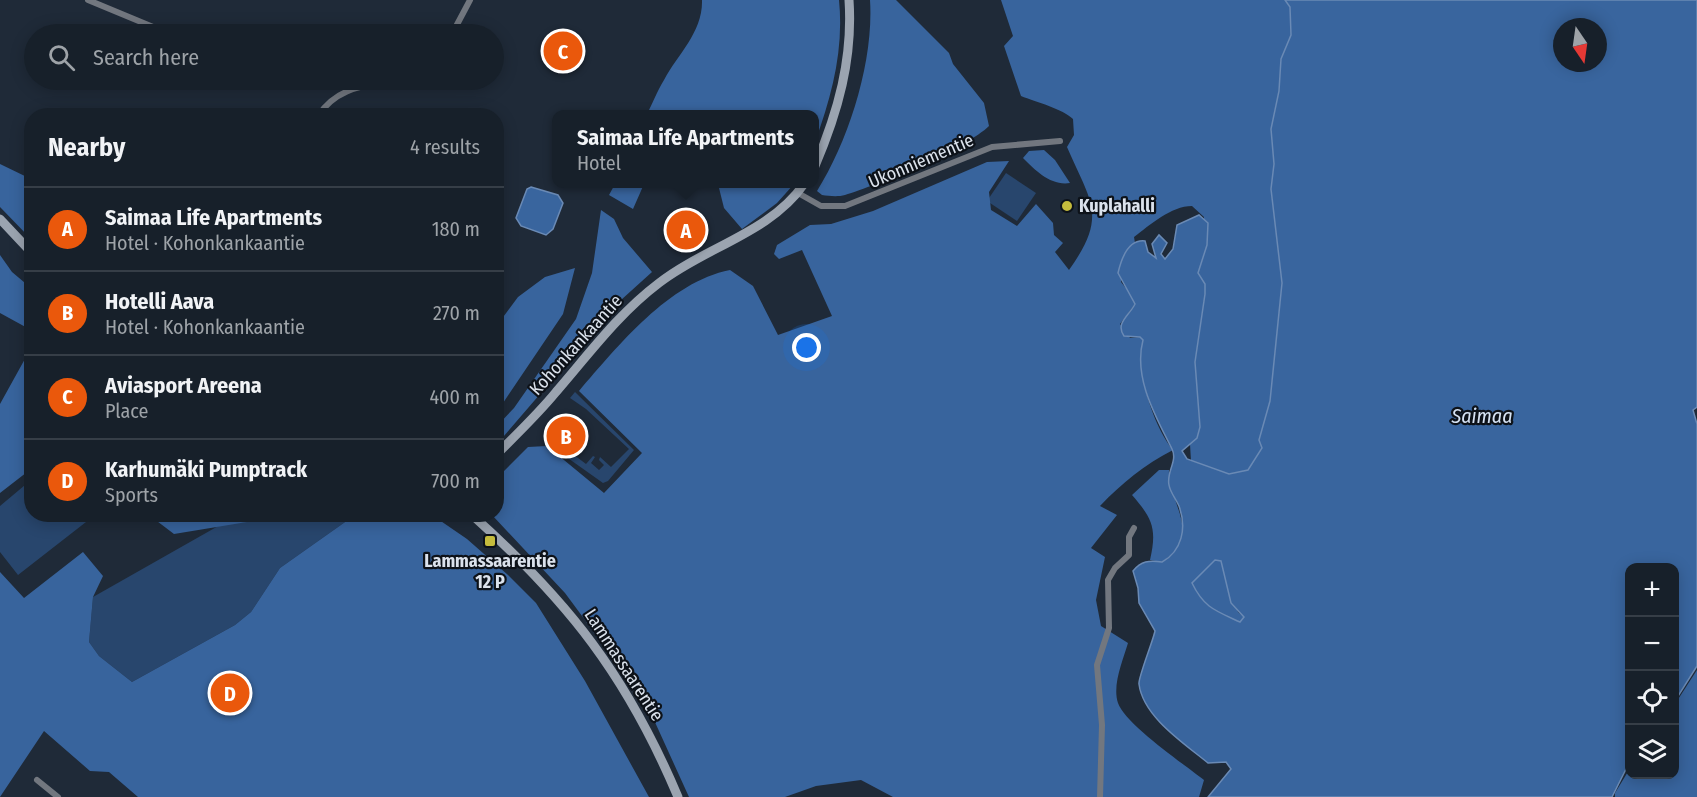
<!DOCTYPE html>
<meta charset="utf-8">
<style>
:root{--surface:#17202a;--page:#242d36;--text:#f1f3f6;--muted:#9ea3a8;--line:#363e47;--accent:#ea580c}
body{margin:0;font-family:"Fira Sans Condensed",sans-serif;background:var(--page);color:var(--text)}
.controls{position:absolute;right:18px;bottom:18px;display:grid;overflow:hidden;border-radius:12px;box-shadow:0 3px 15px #0003}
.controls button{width:54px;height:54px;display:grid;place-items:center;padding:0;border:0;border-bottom:2px solid var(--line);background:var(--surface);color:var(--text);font:30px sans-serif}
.compass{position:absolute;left:1553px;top:18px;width:54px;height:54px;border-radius:50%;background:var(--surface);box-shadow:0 3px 15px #0003;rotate:167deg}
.you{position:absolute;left:807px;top:348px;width:21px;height:21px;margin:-15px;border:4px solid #fff;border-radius:50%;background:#1a73e8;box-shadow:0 0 0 9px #1a73e833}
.badge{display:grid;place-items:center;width:39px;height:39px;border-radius:50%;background:var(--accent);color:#fff;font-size:20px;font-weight:700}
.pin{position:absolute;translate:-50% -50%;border:3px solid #fff;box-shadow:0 2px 6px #0006}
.popup{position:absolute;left:552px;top:110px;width:267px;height:78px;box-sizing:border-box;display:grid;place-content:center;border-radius:12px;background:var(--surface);filter:drop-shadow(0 2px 4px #0005);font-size:20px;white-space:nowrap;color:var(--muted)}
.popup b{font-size:22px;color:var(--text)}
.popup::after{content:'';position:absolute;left:50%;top:100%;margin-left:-12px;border:12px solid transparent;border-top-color:var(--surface)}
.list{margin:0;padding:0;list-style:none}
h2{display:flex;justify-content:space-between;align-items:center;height:78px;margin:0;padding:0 24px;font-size:26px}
h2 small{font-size:20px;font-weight:400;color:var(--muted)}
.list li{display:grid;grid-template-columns:39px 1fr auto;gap:18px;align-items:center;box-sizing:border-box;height:84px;padding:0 24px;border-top:2px solid var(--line)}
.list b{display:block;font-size:22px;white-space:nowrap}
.list p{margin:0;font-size:20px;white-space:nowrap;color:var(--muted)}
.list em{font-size:20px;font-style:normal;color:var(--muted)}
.icon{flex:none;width:33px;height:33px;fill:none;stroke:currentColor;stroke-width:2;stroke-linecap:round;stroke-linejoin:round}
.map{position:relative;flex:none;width:1697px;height:797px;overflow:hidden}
.search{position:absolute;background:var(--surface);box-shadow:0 3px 15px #0003;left:24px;top:24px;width:480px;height:66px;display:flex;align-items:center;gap:15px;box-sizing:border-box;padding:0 21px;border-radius:33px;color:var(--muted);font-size:22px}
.panel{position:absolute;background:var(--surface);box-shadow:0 3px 15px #0003;left:24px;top:108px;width:480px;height:414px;border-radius:24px}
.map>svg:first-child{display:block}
.green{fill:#28466d}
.forest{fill:#38649d}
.water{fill:#39659e;stroke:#6a8ab5;stroke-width:1.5;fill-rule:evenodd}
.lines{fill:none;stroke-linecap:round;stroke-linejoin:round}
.street{stroke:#72777f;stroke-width:6}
.secondary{stroke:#9ba4b0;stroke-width:9}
.poi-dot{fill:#c5bc3d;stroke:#0d1219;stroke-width:2}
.labels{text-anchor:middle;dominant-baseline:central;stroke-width:4.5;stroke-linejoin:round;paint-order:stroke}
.street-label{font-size:18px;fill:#dbe2ec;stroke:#0d1219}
.poi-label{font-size:18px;font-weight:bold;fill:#dbe2ec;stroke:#0d1219;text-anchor:start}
.water-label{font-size:20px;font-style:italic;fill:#d6e3f4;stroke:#0d1219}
</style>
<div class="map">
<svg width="1697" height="797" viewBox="0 0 1697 797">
<rect width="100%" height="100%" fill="#1f2a38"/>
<path class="green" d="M 1006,173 L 1036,193 L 1017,221 L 987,201 Z
M 575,392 L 634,450 L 608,481 L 603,483 L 548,444 L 546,432 L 558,439 L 557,442 L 586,464 L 593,456 L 595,457 L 591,463 L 599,470 L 604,465 L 599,460 L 600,457 L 611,467 L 629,449 L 586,409 L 570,398 Z
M 31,480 L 32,514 L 95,515 L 18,575 L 0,552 L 0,506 Z
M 265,515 L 355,515 L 280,568 L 251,612 L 235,625 L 132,682 L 99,656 L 89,642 L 93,597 L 220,525 L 253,521 Z"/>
<path class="forest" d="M 702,0 L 839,0 C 844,50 832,95 815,142 L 815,115 L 647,114 C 653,103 657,91 664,80 C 678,54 703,32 702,0 Z
M 870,0 L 896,0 L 949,53 L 953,64 L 984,103 L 989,126 C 968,147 876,186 845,195 C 838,197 829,196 822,195 L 817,191 C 849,140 874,61 870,0 Z
M 1001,0 L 1285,0 L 1290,7 L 1291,35 L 1281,59 L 1279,91 L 1271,129 L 1274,164 L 1271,189 L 1282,283 L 1270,401 L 1259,440 L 1262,448 L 1248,470 L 1229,474 L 1191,461 L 1190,444 L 1197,438 L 1200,427 L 1195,362 L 1205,294 L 1205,284 L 1198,273 L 1203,258 L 1204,217 L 1192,206 C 1171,206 1150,225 1134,237 L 1135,243 L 1126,251 L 1121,282 L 1133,297 L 1135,304 L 1120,324 L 1130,338 L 1140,337 L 1143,340 C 1135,369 1153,426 1173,450 C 1144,465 1122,483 1100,506 L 1117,515 L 1091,548 L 1105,557 L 1096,600 L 1101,626 L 1128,643 C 1123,660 1112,685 1118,703 C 1125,724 1185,765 1204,780 L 1199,797 L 893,797 L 861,780 L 816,786 L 785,797 L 689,797 L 654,720 L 585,620 L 565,593 L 492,515 L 496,514 L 497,478 L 528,447 L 547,446 L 604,493 L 642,453 L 579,391 C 618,346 669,282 730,270 L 753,286 L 778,335 L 832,316 L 802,250 L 779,259 L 774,254 L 777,245 L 810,225 L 831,224 L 873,211 L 987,162 L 1009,161 L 989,192 L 991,210 L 1017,226 L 1036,204 L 1053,223 L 1054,235 L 1063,243 L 1055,252 L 1069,270 C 1108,215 1091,203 1067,147 L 1074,135 L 1073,119 C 1063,109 1036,102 1021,96 L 1004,46 L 1013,36 Z
M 1044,150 L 1055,160 L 1070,183 C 1051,186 1036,171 1023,158 L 1029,151 Z
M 0,164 L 31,179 L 31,239 L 0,207 Z
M 615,184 L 644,184 L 633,209 L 609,195 Z
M 718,184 L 794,184 L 777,203 L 742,229 L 724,208 Z
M 601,210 L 614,219 L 623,238 L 652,272 L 621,300 L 497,444 L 497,426 L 514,408 L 576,319 L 592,273 Z
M 0,255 L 12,272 L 31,288 L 31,330 L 0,313 Z
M 575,268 L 563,314 L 503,403 L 497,403 L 498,324 L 518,297 L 545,277 Z
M 31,348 L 31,469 L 0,493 L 0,404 Z
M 1159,470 L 1169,470 C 1167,501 1206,538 1161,562 L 1150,560 C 1157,529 1153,519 1132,495 Z
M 149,515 L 265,515 L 253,521 L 174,534 Z
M 355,515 L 432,515 L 467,539 L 508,575 L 536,603 L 585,681 L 649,797 L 138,797 L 109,772 L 90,771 L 44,731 L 0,797 L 0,572 L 24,598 L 83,552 L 103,576 L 93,597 L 89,642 L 99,656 L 132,682 L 235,625 L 251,612 L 280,568 Z
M 1215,560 L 1221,561 L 1238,612 L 1244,617 L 1240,622 C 1216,611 1204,609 1192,583 Z
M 1697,670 L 1697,797 L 1615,797 L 1615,793 L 1629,770 L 1630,774 L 1674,774 L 1675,704 Z"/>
<path class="water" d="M 1285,0 L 1697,0 L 1697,407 L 1693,410 L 1697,424 L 1697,666 L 1675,701 L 1674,568 L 1630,568 L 1629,763 L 1612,797 L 1208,797 L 1231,769 L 1226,762 L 1208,763 C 1185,744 1143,717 1139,684 C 1138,678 1153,641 1155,631 L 1139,603 L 1138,588 L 1133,571 C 1141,561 1149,560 1162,562 C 1182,551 1187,528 1179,506 C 1176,499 1170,492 1169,485 C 1166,472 1178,461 1172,449 C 1156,417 1133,378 1143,340 L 1140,337 L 1124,336 C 1115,323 1129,316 1135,304 L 1118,273 C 1121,260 1128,239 1145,241 L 1148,252 L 1156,258 L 1152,244 L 1159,235 L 1167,243 L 1161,254 L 1165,259 L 1173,249 L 1177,225 L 1199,215 L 1208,223 L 1207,245 L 1198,273 L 1205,284 L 1205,294 L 1195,362 L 1200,427 L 1197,438 L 1182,451 L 1187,459 L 1229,474 L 1248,470 L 1262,448 L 1259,440 L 1270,401 L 1282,283 L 1271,189 L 1274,164 L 1271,129 L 1279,91 L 1281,59 L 1291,35 L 1290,7 ZM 1562,27 L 1598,27 L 1598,63 L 1562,63 ZM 1215,560 L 1221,561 L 1231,603 L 1244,617 L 1240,622 C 1216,611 1204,608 1192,583 Z
M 531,187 L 558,195 L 563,203 L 553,229 L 546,235 L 521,226 L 516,218 L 527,189 Z"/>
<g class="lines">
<path class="street" d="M 88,0 L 170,34
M 452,34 L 470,0
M 318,116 C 336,88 363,86 393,80
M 798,193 L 821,206 L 845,206 L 992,147 L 1060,141
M 37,780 L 58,797
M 1100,797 L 1102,725 L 1097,665 L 1109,628 L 1108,580 L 1115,568 L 1129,555 L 1129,537 L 1134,528"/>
<path class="secondary" d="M 815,166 C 838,112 853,59 849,0
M 0,219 L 32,253
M 496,455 C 517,434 538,414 556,392 C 589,354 618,314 659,283 C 705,247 770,233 804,184
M 471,514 C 569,602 627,676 678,797"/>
</g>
<g class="poi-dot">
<circle cx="1067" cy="206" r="6"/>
<rect x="484" y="535" width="12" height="12" rx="3"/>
</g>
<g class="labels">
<g class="street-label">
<text transform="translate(921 161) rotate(-23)">Ukonniementie</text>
<text transform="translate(576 345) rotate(-48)">Kohonkankaantie</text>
<text transform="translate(624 665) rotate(57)">Lammassaarentie</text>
</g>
<g class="poi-label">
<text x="1079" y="206">Kuplahalli</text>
<text x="490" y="561" text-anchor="middle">Lammassaarentie<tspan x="490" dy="21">12 P</tspan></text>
</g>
<g class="water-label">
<text x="1482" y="416">Saimaa</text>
</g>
</g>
</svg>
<div class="controls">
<button>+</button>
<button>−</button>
<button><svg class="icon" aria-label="locate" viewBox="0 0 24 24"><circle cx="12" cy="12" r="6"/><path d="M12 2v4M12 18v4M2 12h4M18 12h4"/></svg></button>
<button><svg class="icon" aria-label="layers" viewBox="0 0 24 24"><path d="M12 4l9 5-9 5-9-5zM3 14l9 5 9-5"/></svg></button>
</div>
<svg class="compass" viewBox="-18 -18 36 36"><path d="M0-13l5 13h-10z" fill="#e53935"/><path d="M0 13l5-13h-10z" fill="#9ea3a8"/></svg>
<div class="you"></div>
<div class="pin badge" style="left:686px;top:230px">A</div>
<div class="popup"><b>Saimaa Life Apartments</b>Hotel</div>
<div class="pin badge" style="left:566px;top:436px">B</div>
<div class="pin badge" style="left:563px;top:51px">C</div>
<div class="pin badge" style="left:230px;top:693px">D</div>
<div class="search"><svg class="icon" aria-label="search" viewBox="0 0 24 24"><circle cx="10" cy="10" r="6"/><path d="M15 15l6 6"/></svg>Search here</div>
<section class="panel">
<h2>Nearby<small>4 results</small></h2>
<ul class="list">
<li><span class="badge">A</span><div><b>Saimaa Life Apartments</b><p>Hotel · Kohonkankaantie</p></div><em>180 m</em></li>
<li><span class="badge">B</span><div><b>Hotelli Aava</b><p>Hotel · Kohonkankaantie</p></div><em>270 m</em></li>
<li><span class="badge">C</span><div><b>Aviasport Areena</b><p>Place</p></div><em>400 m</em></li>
<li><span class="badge">D</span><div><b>Karhumäki Pumptrack</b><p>Sports</p></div><em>700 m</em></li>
</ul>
</section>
</div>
